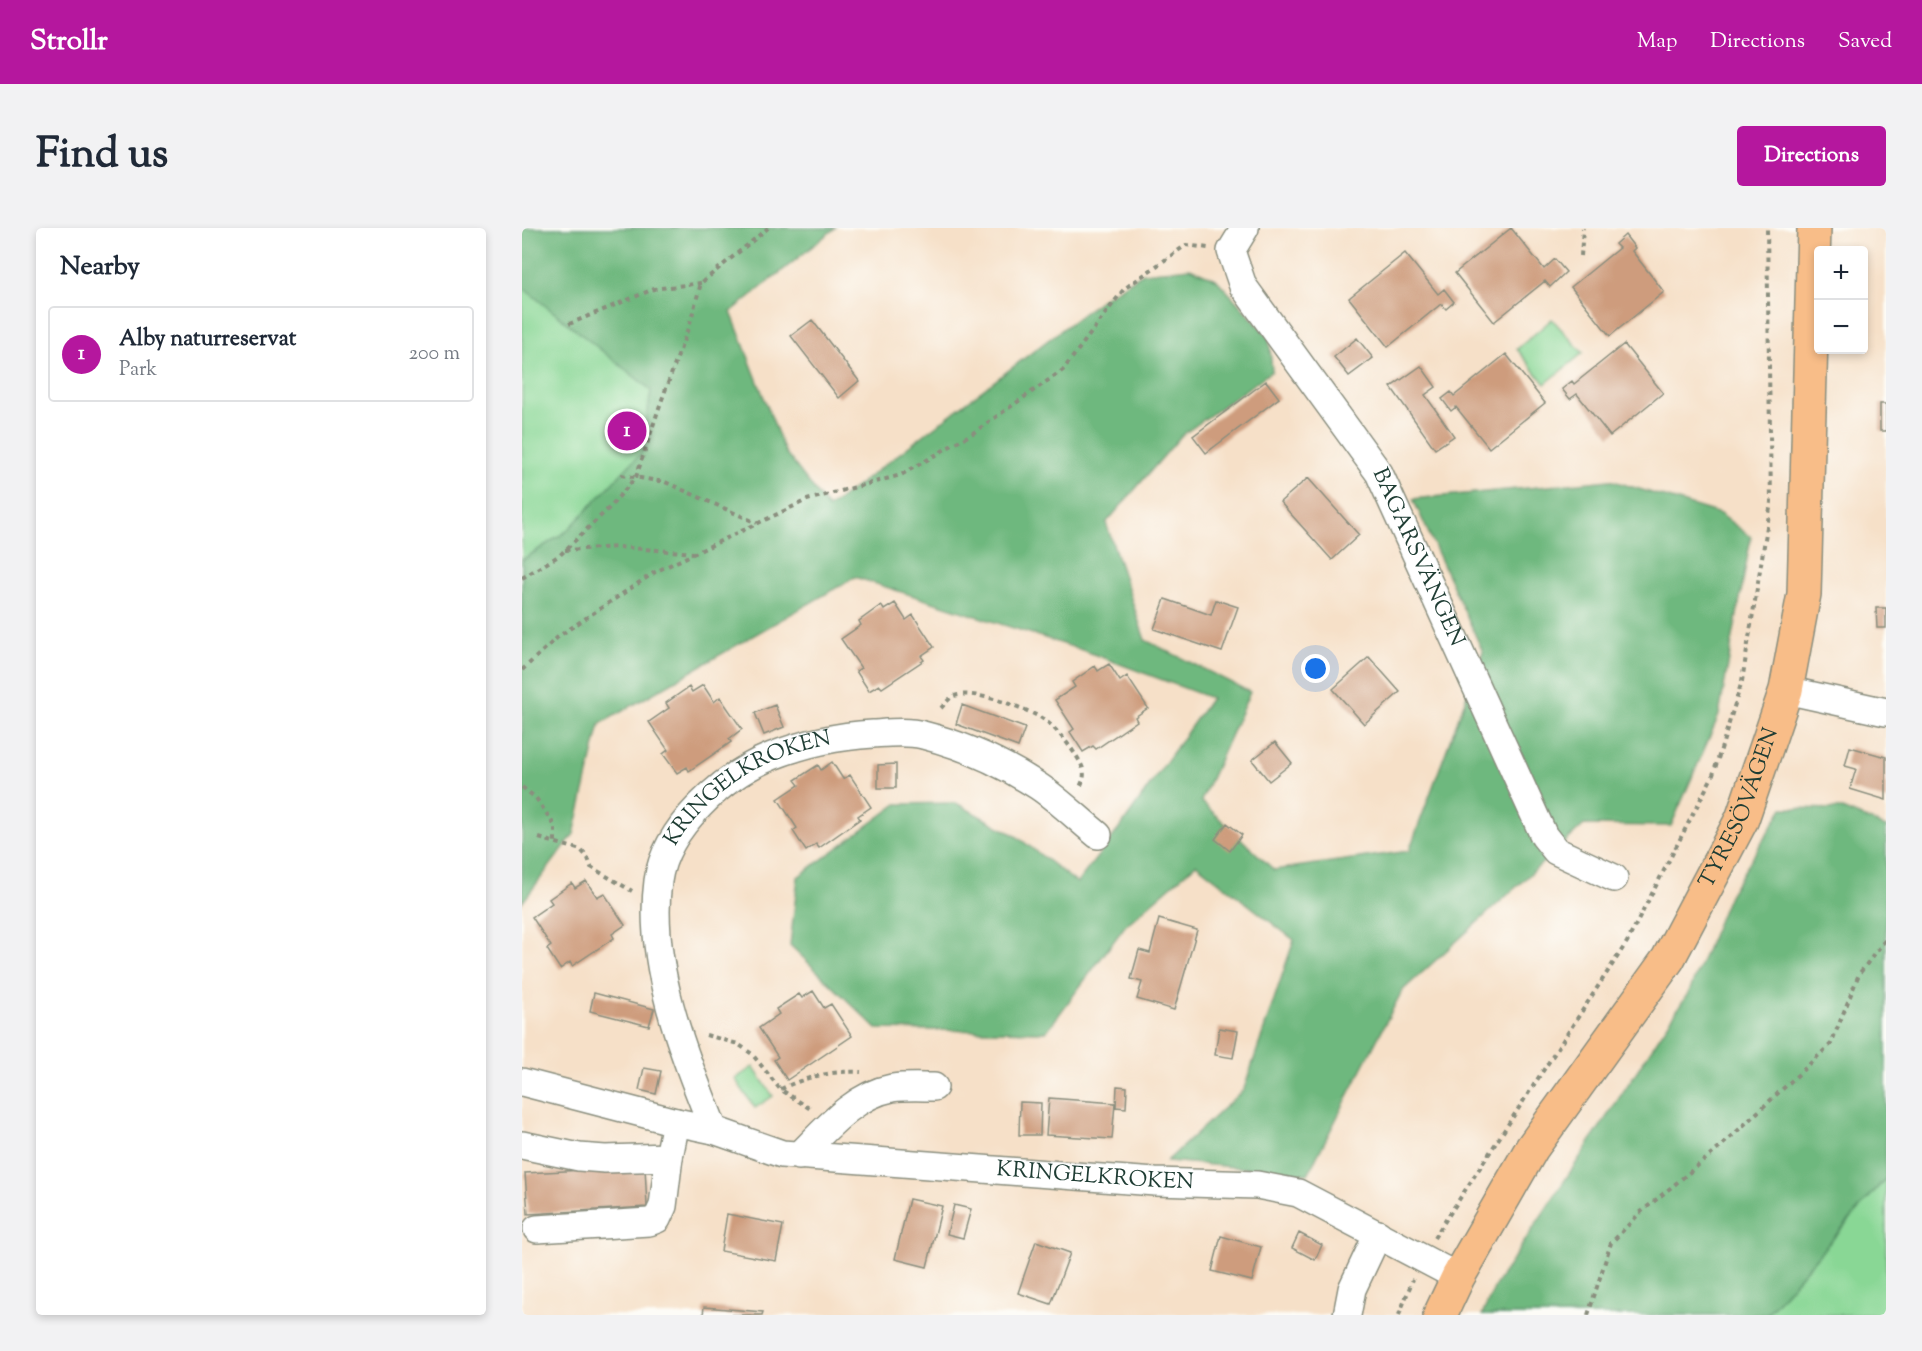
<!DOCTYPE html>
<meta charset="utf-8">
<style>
:root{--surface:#fff;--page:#f2f2f3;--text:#1f2937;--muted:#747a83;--line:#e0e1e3;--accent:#b5179e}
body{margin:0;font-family:"Sorts Mill Goudy",serif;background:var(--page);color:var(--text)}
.controls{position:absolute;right:18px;top:18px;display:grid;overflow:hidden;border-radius:6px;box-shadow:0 3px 9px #0003}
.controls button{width:54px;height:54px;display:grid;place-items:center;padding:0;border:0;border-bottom:2px solid var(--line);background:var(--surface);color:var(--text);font:30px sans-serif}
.you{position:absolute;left:794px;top:441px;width:21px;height:21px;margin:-15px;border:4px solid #fff;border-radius:50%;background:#1a73e8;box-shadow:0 0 0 9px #1a73e833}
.badge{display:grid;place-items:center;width:39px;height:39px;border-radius:50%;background:var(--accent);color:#fff;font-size:20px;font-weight:700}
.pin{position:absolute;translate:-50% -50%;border:3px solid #fff;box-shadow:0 2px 6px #0006}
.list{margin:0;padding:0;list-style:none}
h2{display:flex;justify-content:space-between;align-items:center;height:78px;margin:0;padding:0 24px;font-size:26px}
h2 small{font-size:20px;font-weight:400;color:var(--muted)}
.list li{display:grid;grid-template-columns:39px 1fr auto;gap:18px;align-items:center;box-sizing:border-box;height:96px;margin:0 12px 12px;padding:0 12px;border:2px solid var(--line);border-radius:6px}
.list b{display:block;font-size:22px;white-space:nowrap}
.list p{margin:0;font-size:20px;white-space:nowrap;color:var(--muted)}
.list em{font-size:20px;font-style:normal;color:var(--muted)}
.map{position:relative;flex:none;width:1364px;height:1087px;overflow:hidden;border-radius:6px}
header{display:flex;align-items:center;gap:36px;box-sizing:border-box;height:84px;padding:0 30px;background:var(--accent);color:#fff}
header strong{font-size:28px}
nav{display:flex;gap:33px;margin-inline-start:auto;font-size:21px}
.intro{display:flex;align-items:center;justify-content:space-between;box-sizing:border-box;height:144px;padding:0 36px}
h1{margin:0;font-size:42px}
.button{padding:15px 27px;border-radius:6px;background:var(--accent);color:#fff;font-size:21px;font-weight:700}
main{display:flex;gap:36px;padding:0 36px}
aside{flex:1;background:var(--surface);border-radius:6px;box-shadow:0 3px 9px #0003}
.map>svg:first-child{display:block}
.green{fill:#89d795;stroke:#548a64;stroke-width:1.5}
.forest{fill:#6eb87e;stroke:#467a59;stroke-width:1.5}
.building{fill:#ce9c7d}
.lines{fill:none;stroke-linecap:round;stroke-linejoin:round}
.minor-casing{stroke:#8a8e7e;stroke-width:30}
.major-casing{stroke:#8a8e7e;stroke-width:36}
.path{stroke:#8a8e7e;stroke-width:4;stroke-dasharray:4.5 4.5;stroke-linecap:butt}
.minor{stroke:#fff;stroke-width:27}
.major{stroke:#f8bd88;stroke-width:33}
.labels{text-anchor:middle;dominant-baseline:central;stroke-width:4.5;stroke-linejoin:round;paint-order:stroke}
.street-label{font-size:22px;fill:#1f3d34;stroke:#fdfcf7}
</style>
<header>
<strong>Strollr</strong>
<nav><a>Map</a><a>Directions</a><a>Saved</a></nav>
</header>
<div class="intro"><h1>Find us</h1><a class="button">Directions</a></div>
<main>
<aside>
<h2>Nearby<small></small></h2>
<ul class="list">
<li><span class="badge">1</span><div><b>Alby naturreservat</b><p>Park</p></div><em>200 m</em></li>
</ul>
</aside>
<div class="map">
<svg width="1364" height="1087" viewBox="0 0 1364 1087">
<rect width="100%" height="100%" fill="#fdfcf7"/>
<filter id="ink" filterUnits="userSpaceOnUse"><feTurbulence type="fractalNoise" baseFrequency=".0167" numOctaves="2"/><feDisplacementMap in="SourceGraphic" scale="12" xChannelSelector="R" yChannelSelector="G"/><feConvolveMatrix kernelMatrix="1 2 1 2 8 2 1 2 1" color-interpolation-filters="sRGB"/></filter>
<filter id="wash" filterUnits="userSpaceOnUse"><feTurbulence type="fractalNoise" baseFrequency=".008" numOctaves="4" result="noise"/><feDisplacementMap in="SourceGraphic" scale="24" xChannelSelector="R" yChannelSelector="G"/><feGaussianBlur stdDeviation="1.35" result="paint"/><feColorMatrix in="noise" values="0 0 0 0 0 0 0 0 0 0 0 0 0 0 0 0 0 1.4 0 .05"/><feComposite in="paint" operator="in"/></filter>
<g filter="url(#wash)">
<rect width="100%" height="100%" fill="#f6e0c8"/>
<path class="green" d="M 0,0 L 266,269 L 0,412 Z
M 1030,91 L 1061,125 L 1023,156 L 995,121 Z
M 231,839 L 251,868 L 233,880 L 213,851 Z
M 1364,950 L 1364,1087 L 1244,1087 Z"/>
<path class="forest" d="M 0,0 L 313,0 L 209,84 L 263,224 L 306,280 L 580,71 L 621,45 L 668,40 L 694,51 L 747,109 L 750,143 L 659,208 L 584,295 L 623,412 L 728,464 L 679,573 L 752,642 L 887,623 L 961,424 L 891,271 L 1088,252 L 1198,286 L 1229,309 L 1197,487 L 1149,598 L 1062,597 L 880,763 L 786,946 L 645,933 L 722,861 L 772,712 L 674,636 L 603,698 L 524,804 L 355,801 L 268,717 L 276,649 L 375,576 L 434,575 L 494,608 L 555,655 L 600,597 L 689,470 L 563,423 L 333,349 L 78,496 L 52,606 L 0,675 L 0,332 L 45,303 L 120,224 L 129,162 L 0,59 Z
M 1261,580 L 1320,581 L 1364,599 L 1364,950 L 1244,1087 L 960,1087 L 973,1058 L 1167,764 L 1207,667 Z"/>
<g id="blocks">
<path class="building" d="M 989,0 L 1022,41 L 1033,31 L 1044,44 L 1028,59 L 1023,53 L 972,94 L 933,45 Z
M 1103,7 L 1113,20 L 1110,23 L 1142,64 L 1088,108 L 1049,59 L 1097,20 L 1093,16 Z
M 883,25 L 916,66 L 922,61 L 932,74 L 924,81 L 919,76 L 866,119 L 827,70 Z
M 290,92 L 337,153 L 317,170 L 269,108 Z
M 835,110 L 851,130 L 827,148 L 812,129 Z
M 1102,116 L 1141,165 L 1088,208 L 1055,166 L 1048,171 L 1040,161 L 1050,153 L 1052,156 Z
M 984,126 L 1023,175 L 967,220 L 934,179 L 929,183 L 920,171 L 929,164 L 932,168 Z
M 899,138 L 914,159 L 903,167 L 932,208 L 913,221 L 869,159 Z
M 744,153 L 757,170 L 684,225 L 671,208 Z
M 1358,176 L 1364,176 L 1364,203 L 1358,203 Z
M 786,250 L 837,307 L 810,332 L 758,274 Z
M 643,371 L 689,387 L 694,372 L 716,379 L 700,424 L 632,401 Z
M 373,375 L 384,392 L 391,387 L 412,419 L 399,428 L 402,432 L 360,460 L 357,457 L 347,463 L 334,443 L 339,440 L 319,411 L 339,397 L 337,393 L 359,377 L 362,382 Z
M 1354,380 L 1364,380 L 1364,400 L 1355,400 Z
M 847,429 L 878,464 L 842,496 L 811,461 Z
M 587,436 L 598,453 L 605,448 L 626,480 L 613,489 L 615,493 L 574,521 L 571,518 L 561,524 L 548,504 L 552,501 L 533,472 L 553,459 L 550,454 L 573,438 L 576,443 Z
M 181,457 L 192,474 L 198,469 L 220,501 L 207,511 L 209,514 L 167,543 L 165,539 L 155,545 L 141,526 L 146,522 L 127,494 L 147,480 L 144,475 L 167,459 L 170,464 Z
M 253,477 L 262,499 L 242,507 L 233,485 Z
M 440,477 L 503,500 L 496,519 L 434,496 Z
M 753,514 L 770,535 L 747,553 L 730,532 Z
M 1328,519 L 1364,529 L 1364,572 L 1328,561 L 1334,541 L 1323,538 Z
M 310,534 L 321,551 L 328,547 L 349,579 L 336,588 L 338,591 L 297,620 L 294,616 L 284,623 L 271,603 L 275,600 L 256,571 L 277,557 L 273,552 L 296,537 L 299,542 Z
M 374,536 L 374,560 L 356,560 L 356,537 Z
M 705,595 L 720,607 L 708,623 L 693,611 Z
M 64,653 L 75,669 L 82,665 L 103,697 L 90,706 L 92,710 L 50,738 L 48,734 L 38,741 L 25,721 L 29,718 L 10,689 L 30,675 L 27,671 L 50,655 L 53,660 Z
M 637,691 L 675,702 L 652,782 L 615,771 L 620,754 L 609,751 L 617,722 L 628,725 Z
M 291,763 L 302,780 L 309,776 L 330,808 L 265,852 L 252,832 L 256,829 L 237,800 L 257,786 L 254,781 L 277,766 L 280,770 Z
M 72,765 L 132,781 L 127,798 L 68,783 Z
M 697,800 L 716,803 L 711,830 L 693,827 Z
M 122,840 L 139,843 L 134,866 L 117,862 Z
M 595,858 L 605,859 L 604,880 L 594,879 Z
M 527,870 L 593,875 L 590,911 L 524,907 Z
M 498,874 L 519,875 L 518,907 L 497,907 Z
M 123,939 L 125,979 L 6,986 L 3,945 Z
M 387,971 L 420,978 L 405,1039 L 373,1031 Z
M 432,977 L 449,981 L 441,1010 L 425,1006 Z
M 205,986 L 261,997 L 254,1033 L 199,1023 Z
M 777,1005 L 800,1017 L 793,1032 L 770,1020 Z
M 699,1008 L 739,1019 L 730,1053 L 690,1043 Z
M 514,1013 L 548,1025 L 529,1076 L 496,1065 Z
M 182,1079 L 241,1084 L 240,1087 L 181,1087 Z"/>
</g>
</g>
<g filter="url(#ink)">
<use href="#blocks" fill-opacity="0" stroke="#8a8e7e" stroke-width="1.5"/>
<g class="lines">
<g class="minor-casing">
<g id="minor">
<path id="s1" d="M 723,0 L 709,23 L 721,58 L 857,245 L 1022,608 L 1034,623 L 1092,650"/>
<path d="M 1264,462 L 1364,484"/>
<path id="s2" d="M 0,854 L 154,894 L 192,902 L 260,926 L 633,954 L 735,957 L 776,965 L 936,1049"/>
<path id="s3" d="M 192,902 C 162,827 125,736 136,653 C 143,600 202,547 250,528 C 283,515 316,508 351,506 C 367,505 386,503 401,507 C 441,517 482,536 516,558 C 537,572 556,591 576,607"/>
<path d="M 0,917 L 57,929 L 83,931 L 147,929"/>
<path d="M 277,928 C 303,902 332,867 370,860 C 384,858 399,859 412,859"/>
<path d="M 15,1001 L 127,994 L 135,991 L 141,978 L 147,929 L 154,894"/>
<path d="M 825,1087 L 830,1061 L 856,1006"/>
</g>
</g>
<g class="major-casing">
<g id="major">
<path id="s4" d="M 918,1087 L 936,1049 L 1010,920 L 1146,731 L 1220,591 L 1264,462 L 1282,366 L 1292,0"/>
</g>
</g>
<path class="path" d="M 1059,28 L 1061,0
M 47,96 L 132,61 L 179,55
M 99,247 L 143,254 L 235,295
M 43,322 L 96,319 L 173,325
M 0,350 L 38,327 L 87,280 L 114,249 L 138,177 L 168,95 L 179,55 L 246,0
M 0,442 L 37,408 L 133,344 L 285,272 L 379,247 L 451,205 L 541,142 L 602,61 L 664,17 L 686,20
M 419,480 C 423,476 427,470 432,468 C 452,461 504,480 521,491 C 532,497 558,529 561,541 C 563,548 561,553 558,559
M 0,559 L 14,570 L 33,598 L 33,615
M 17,610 L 59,622 L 66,630 L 69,639 L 110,663
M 184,807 L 216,816 L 230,826 L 258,861 L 290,882
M 259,861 C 283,849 312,842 339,844
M 912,1010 L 1105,714 L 1191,547 L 1220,453 L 1249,274 L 1245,0
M 877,1087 L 891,1051
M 1066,1087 L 1089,1015 L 1119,984 L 1196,921 L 1309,816 L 1337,746 L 1364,711"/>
<use href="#minor" class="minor"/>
<use href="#major" class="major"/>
</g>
</g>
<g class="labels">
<g class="street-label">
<text stroke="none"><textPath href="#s1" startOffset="388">BAGARSVÄNGEN</textPath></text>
<text stroke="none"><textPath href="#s3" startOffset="396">KRINGELKROKEN</textPath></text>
<text stroke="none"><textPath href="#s4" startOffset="591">TYRESÖVÄGEN</textPath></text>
<text stroke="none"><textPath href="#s2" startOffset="584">KRINGELKROKEN</textPath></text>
</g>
</g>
</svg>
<div class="controls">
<button>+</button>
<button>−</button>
</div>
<div class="you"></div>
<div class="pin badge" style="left:105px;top:203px">1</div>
</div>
</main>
